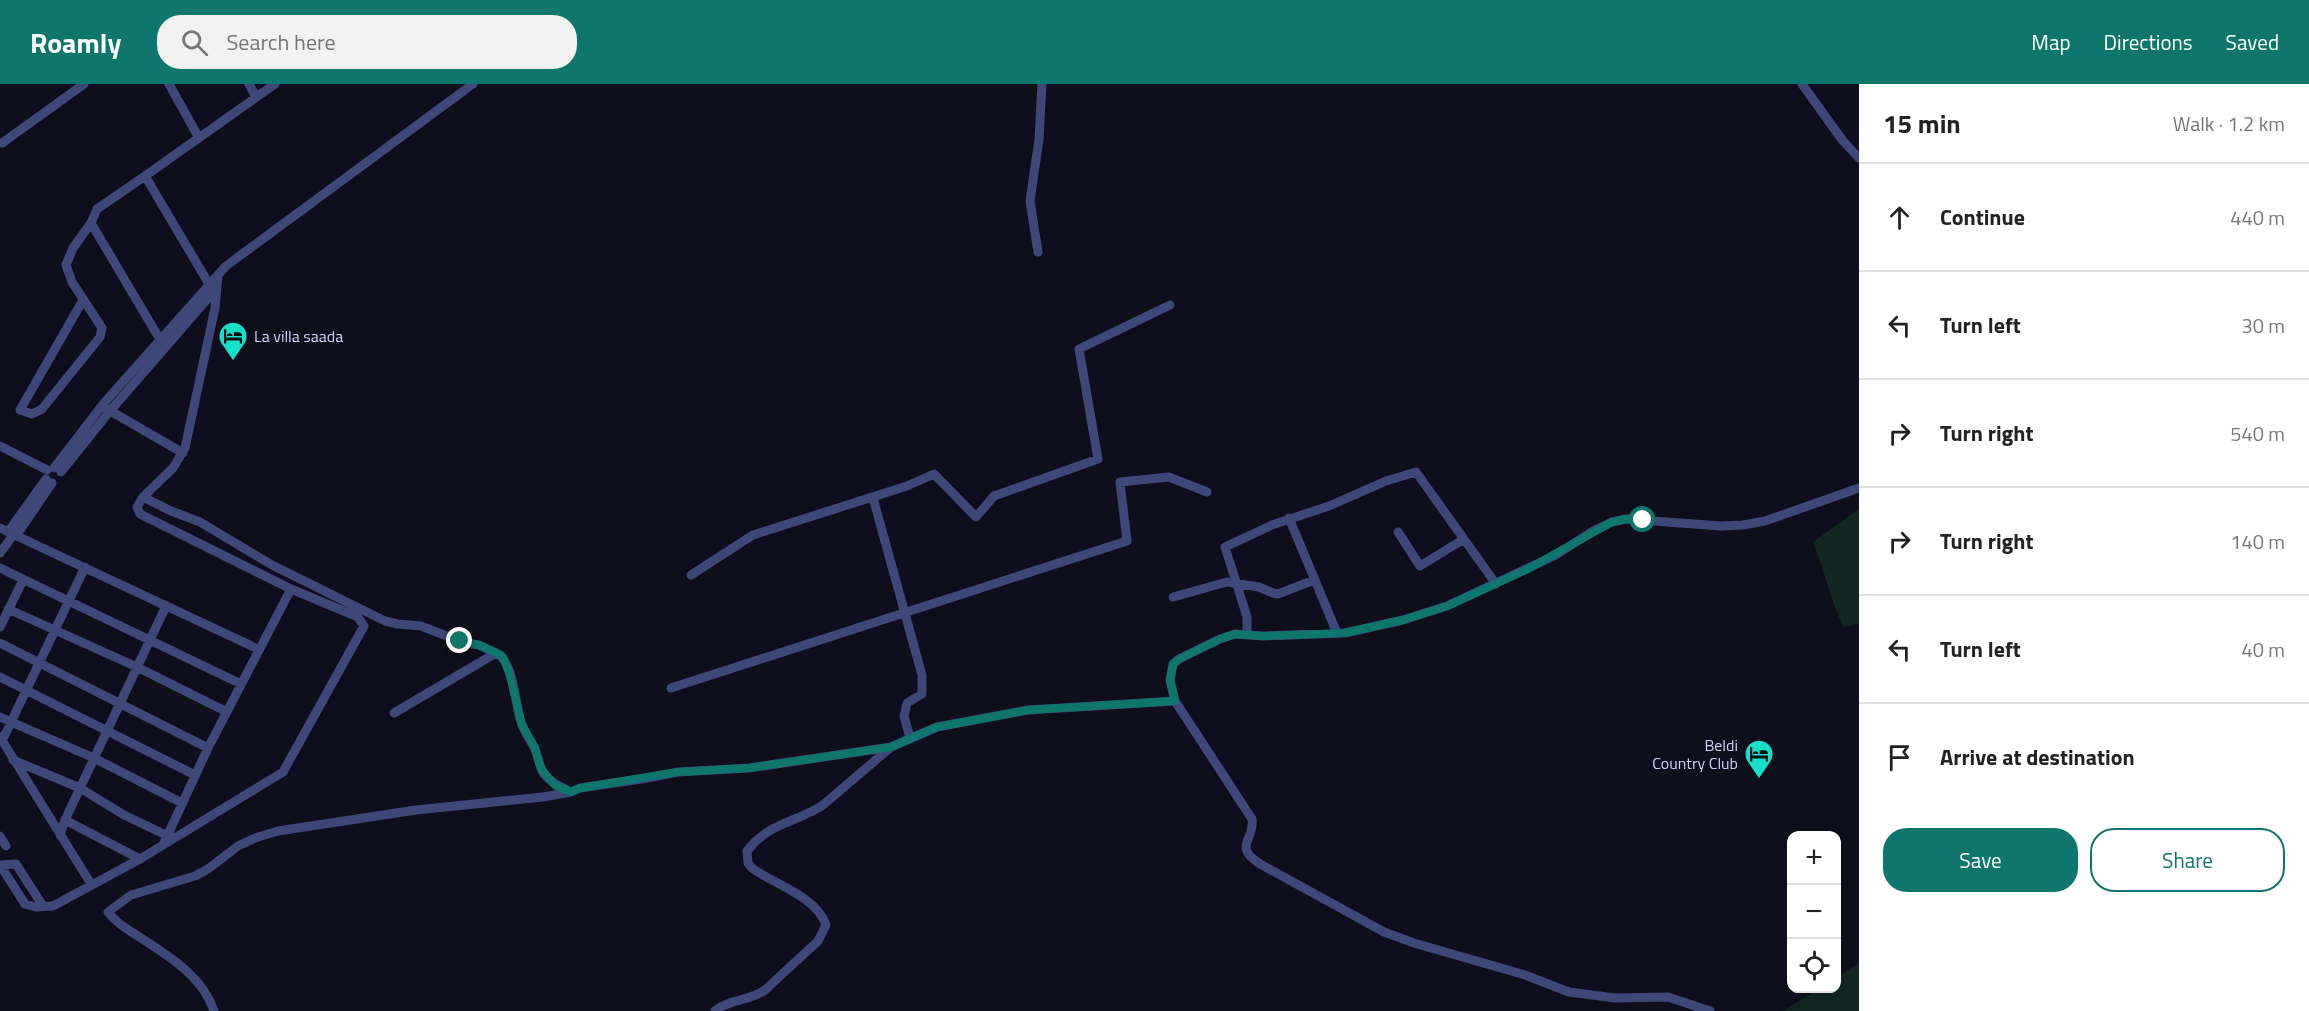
<!DOCTYPE html>
<meta charset="utf-8">
<style>
:root{--surface:#fff;--page:#f2f2f2;--text:#222;--muted:#767676;--line:#e0e0e0;--accent:#0f766e}
body{margin:0;font-family:"Titillium Web",sans-serif;background:var(--page);color:var(--text)}
.controls{position:absolute;right:18px;bottom:18px;display:grid;overflow:hidden;border-radius:12px;box-shadow:0 6px 24px #0002}
.controls button{width:54px;height:54px;display:grid;place-items:center;padding:0;border:0;border-bottom:2px solid var(--line);background:var(--surface);color:var(--text);font:30px sans-serif}
.stop{position:absolute;width:18px;height:18px;margin:-14px;border:4px solid #0f766e;border-radius:50%;background:#fff}
.stop.end{background:#0f766e;border-color:#fff;box-shadow:0 2px 6px #0008}
.list{margin:0;padding:0;list-style:none}
h2{display:flex;justify-content:space-between;align-items:center;height:78px;margin:0;padding:0 24px;font-size:26px}
h2 small{font-size:20px;font-weight:400;color:var(--muted)}
.list li{display:grid;grid-template-columns:39px 1fr auto;gap:18px;align-items:center;box-sizing:border-box;height:108px;padding:0 24px;border-top:2px solid var(--line)}
.list b{display:block;font-size:22px;white-space:nowrap}
.list em{font-size:20px;font-style:normal;color:var(--muted)}
.actions{display:flex;gap:12px;padding:18px 24px}
.actions a{flex:1;padding:14px 0;border:2px solid var(--accent);border-radius:24px;text-align:center;font-size:21px;color:var(--accent)}
.actions .main{background:var(--accent);color:#fff}
.icon{flex:none;width:33px;height:33px;fill:none;stroke:currentColor;stroke-width:2;stroke-linecap:round;stroke-linejoin:round}
.map{position:relative;flex:none;width:1859px;height:927px;overflow:hidden}
header{display:flex;align-items:center;gap:36px;box-sizing:border-box;height:84px;padding:0 30px;background:var(--accent);color:#fff}
header strong{font-size:28px}
nav{display:flex;gap:33px;margin-inline-start:auto;font-size:21px}
.search{width:420px;height:54px;background:var(--page);display:flex;align-items:center;gap:15px;box-sizing:border-box;padding:0 21px;border-radius:24px;color:var(--muted);font-size:22px}
main{display:flex}
aside{flex:1;background:var(--surface)}
.map>svg:first-child{display:block}
.green{fill:#122722}
.lines{fill:none;stroke-linecap:round;stroke-linejoin:round}
.minor{stroke:#3d4778;stroke-width:9}
.route{stroke:#0f766e;stroke-width:8}
.labels{text-anchor:middle;dominant-baseline:central;stroke-width:4.5;stroke-linejoin:round;paint-order:stroke}
.poi-label{font-size:16px;fill:#cfd3fa;stroke:#0e0e1d;text-anchor:start}
</style>
<header>
<strong>Roamly</strong>
<div class="search"><svg class="icon" aria-label="search" viewBox="0 0 24 24"><circle cx="10" cy="10" r="6"/><path d="M15 15l6 6"/></svg>Search here</div>
<nav><a>Map</a><a>Directions</a><a>Saved</a></nav>
</header>
<main>
<div class="map">
<svg width="1859" height="927" viewBox="0 0 1859 927">
<rect width="100%" height="100%" fill="#0e0e1d"/>
<path class="green" d="M 1859,425 L 1859,539 L 1844,544 C 1830,516 1825,487 1813,458 Z
M 1859,879 L 1859,927 L 1783,927 L 1819,905 L 1836,904 L 1837,893 Z"/>
<g class="lines">
<path class="minor" d="M 169,0 L 199,54
M 249,0 L 256,13
M 473,0 L 226,182 L 218,191 L 215,224 L 185,364 L 173,384 L 143,413 L 171,427 L 200,438 L 272,481 L 385,537 L 398,540 L 421,542 L 465,559 L 479,561 L 496,569
M 1802,0 L 1843,57 L 1859,74
M 2,59 L 84,0
M 145,92 L 275,0
M 91,139 L 97,125 L 145,92 L 212,205
M 1038,168 L 1030,117 L 1039,55 L 1042,0
M 83,216 L 20,326 L 32,330 L 42,325 L 100,253 L 102,244 L 72,198 L 66,181 L 73,164 L 91,139 L 165,264
M 107,325 L 183,369
M 0,362 L 47,386
M 54,384 L 104,319 L 218,191
M 61,388 L 110,327 L 216,205
M 873,414 L 922,591 L 922,610 L 907,619 L 904,632 L 910,654
M 1289,434 L 1337,549
M 0,444 L 258,565
M 8,448 L 46,395
M 1398,448 L 1420,482 L 1464,455
M 16,452 L 52,399
M 0,469 L 14,450
M 0,484 L 241,600
M 691,491 L 753,451 L 907,402 L 934,390 L 976,433 L 994,412 L 1098,375 L 1079,265 L 1170,221
M 1173,513 L 1227,498 L 1259,503 L 1273,509 L 1278,510 L 1314,496
M 8,525 L 137,583 L 227,628
M 0,543 L 23,496
M 1247,550 L 1247,533 L 1225,463 L 1272,441 L 1329,422 L 1386,397 L 1416,388 L 1496,500
M 0,559 L 208,664
M 0,593 L 195,691
M 671,604 L 1127,457 L 1120,398 L 1169,393 L 1207,408
M 394,629 L 496,569 C 514,577 515,621 521,638 C 524,648 530,655 534,663 C 538,672 539,682 544,690 C 551,699 561,703 571,708
M 0,633 L 94,674 L 182,719
M 0,653 L 91,800
M 2,657 L 85,483
M 13,676 L 80,704 L 124,731 L 166,751
M 65,736 L 140,775
M 60,751 L 65,736 L 166,522
M 0,752 L 6,762
M 163,761 L 208,664 L 291,505
M 0,781 L 25,820 L 36,823 L 53,822 L 140,775 L 283,688 L 364,542 L 358,533 L 291,505 L 140,430 L 137,423 L 143,413
M 0,781 L 16,780 L 43,822
M 214,927 C 203,893 170,873 141,854 C 129,846 117,840 108,828 L 131,811 L 195,792 L 208,785 L 238,762 L 255,754 L 278,747 L 416,726 L 543,713 L 571,708 L 580,704 L 642,695 L 678,688 L 749,684 L 891,663
M 715,927 C 729,915 750,917 765,906 L 818,857 L 826,841 C 816,812 775,801 752,784 L 748,779 L 747,767 C 769,738 796,739 823,721 L 891,663 L 937,643 L 1028,626 L 1175,617
M 1710,927 L 1668,913 L 1615,914 L 1569,908 L 1525,891 L 1414,859 L 1384,848 L 1260,780 C 1232,761 1255,757 1252,735 L 1175,617 L 1170,596 L 1173,580 L 1179,575 L 1220,555 L 1235,550 L 1263,552 L 1345,549 L 1403,536 L 1447,522 L 1554,472 L 1593,447 L 1612,438 L 1626,435 L 1721,442 L 1743,441 L 1765,437 L 1859,404"/>
</g>
<g class="lines">
<path class="route" d="M 460,557 L 479,561 L 501,571 L 504,575 L 510,592 L 522,641 L 535,664 L 541,685 L 555,701 L 571,708 L 580,704 L 678,688 L 749,684 L 891,663 L 937,643 L 1028,626 L 1175,617 L 1170,596 L 1173,580 L 1179,575 L 1220,555 L 1235,550 L 1263,552 L 1344,549 L 1403,536 L 1447,522 L 1528,485 L 1612,438 L 1626,435 L 1643,436"/>
</g>
<defs>
<g id="hotel-pin" transform="scale(1.5)"><path d="M0 17L-7.5 6A9.5 9.5 0 1 1 7.5 6Z" fill="#16dfcb" stroke="#0e0e1d"/><path d="M-6-4.5h1.5V1H6V5H4.5V3h-9V5H-6ZM-4 0a1.8 1.8 0 1 1 3.6 0ZM.5 0V-2.5h3Q6-2.5 6 0Z" fill="#111"/></g>
</defs>
<g fill-rule="evenodd">
<use href="#hotel-pin" x="233" y="252"/>
<use href="#hotel-pin" x="1759" y="670"/>
</g>
<g class="labels">
<g class="poi-label">
<text x="254" y="252">La villa saada</text>
<text x="1738" y="661" text-anchor="end">Beldi<tspan x="1738" dy="18">Country Club</tspan></text>
</g>
</g>
</svg>
<div class="controls">
<button>+</button>
<button>−</button>
<button><svg class="icon" aria-label="locate" viewBox="0 0 24 24"><circle cx="12" cy="12" r="6"/><path d="M12 2v4M12 18v4M2 12h4M18 12h4"/></svg></button>
</div>
<div class="stop" style="left:1643px;top:436px"></div>
<div class="stop end" style="left:460px;top:557px"></div>
</div>
<aside>
<h2>15 min<small>Walk · 1.2 km</small></h2>
<ul class="list">
<li><svg class="icon" aria-label="ahead" viewBox="0 0 24 24"><path d="M12 20V5M6 11l6-6 6 6"/></svg><div><b>Continue</b></div><em>440 m</em></li>
<li><svg class="icon" aria-label="left" viewBox="0 0 24 24"><path d="M17 20v-9H6M10 6l-5 5 5 5"/></svg><div><b>Turn left</b></div><em>30 m</em></li>
<li><svg class="icon" aria-label="right" viewBox="0 0 24 24"><path d="M7 20v-9h11M14 6l5 5-5 5"/></svg><div><b>Turn right</b></div><em>540 m</em></li>
<li><svg class="icon" aria-label="right" viewBox="0 0 24 24"><path d="M7 20v-9h11M14 6l5 5-5 5"/></svg><div><b>Turn right</b></div><em>140 m</em></li>
<li><svg class="icon" aria-label="left" viewBox="0 0 24 24"><path d="M17 20v-9H6M10 6l-5 5 5 5"/></svg><div><b>Turn left</b></div><em>40 m</em></li>
<li><svg class="icon" aria-label="arrive" viewBox="0 0 24 24"><path d="M6 21V4h12l-3 4 3 4H6"/></svg><div><b>Arrive at destination</b></div></li>
</ul>
<div class="actions"><a class="main">Save</a><a>Share</a></div>
</aside>
</main>
